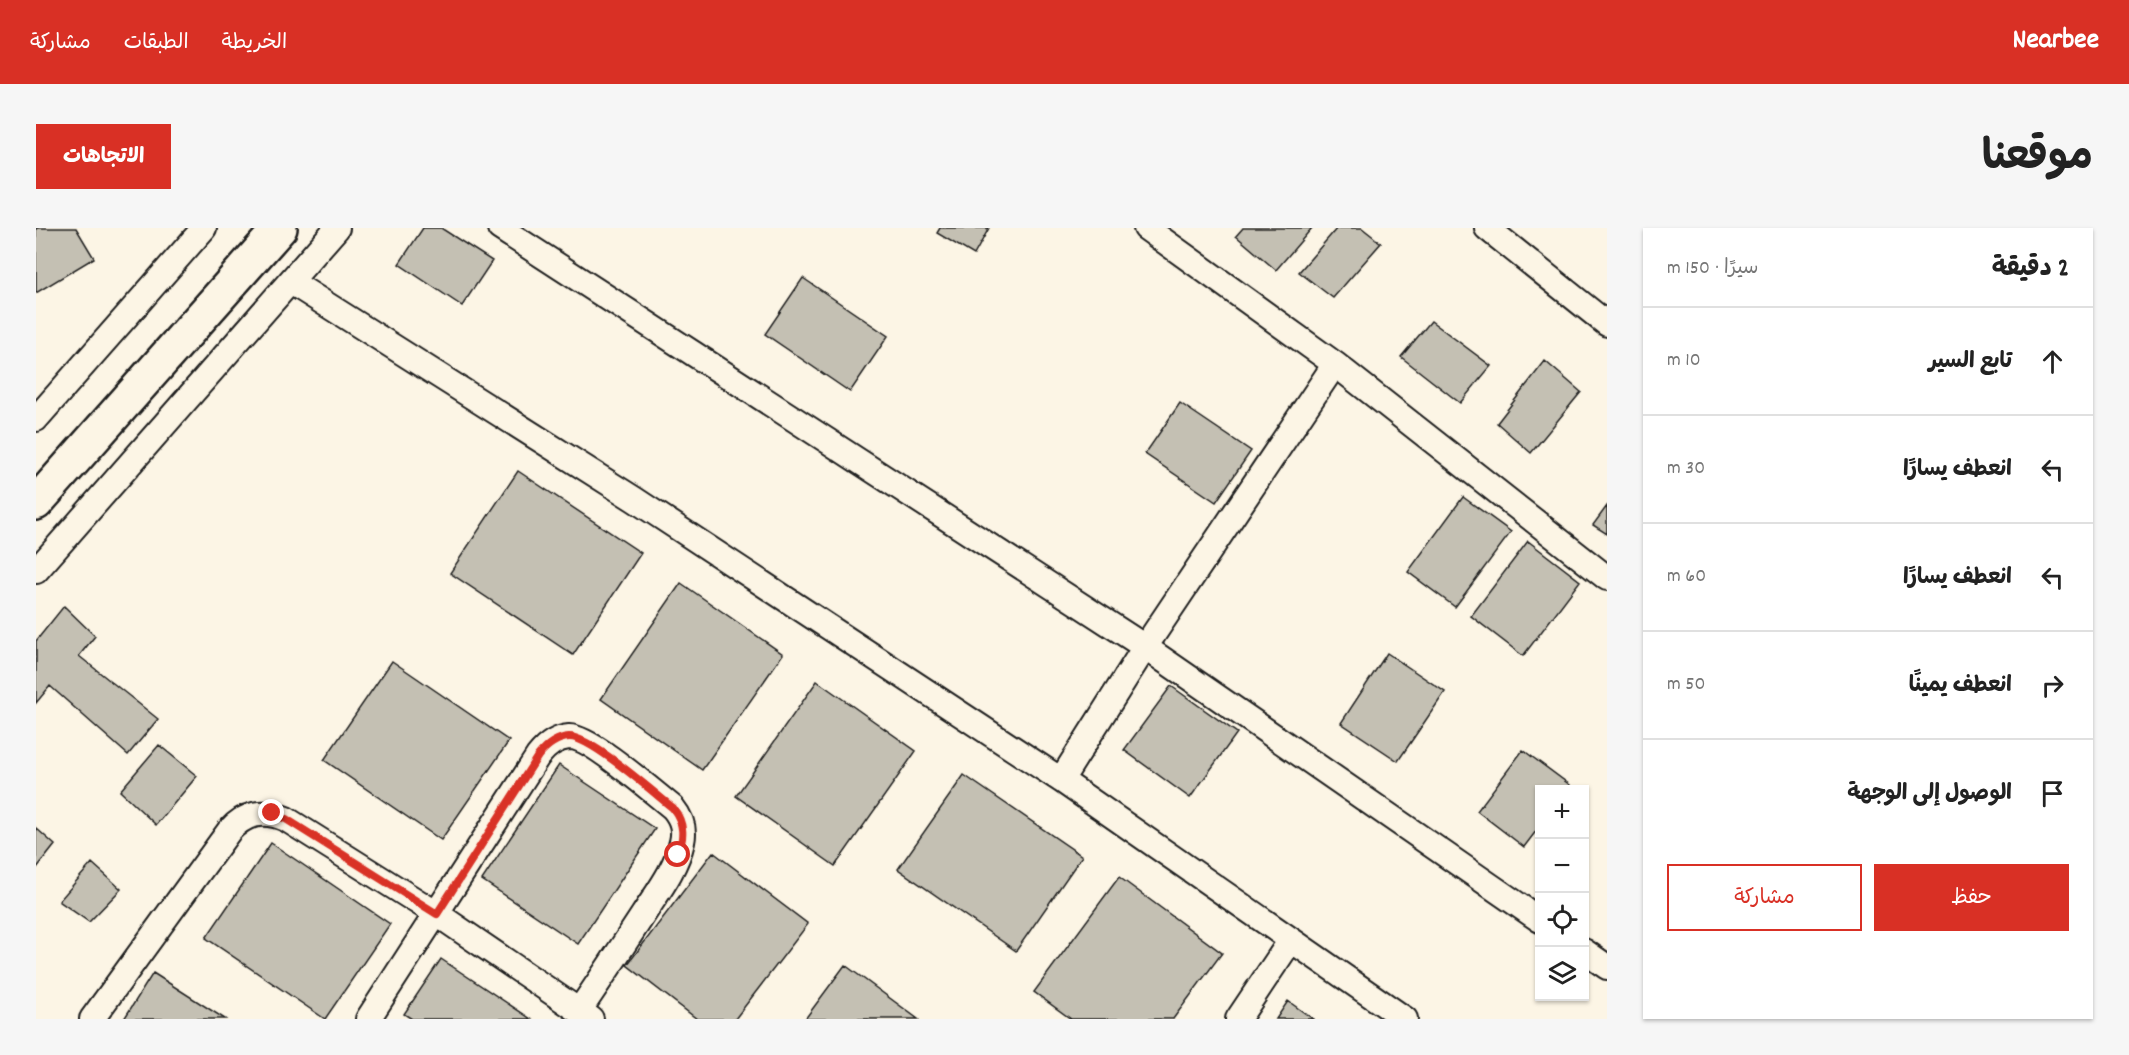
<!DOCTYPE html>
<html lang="ar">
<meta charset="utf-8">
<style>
:root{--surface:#fff;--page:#f6f6f6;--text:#222;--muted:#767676;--line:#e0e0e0;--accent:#d93025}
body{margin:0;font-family:Dekko,"Playpen Sans Arabic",sans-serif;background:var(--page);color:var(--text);direction:rtl}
.controls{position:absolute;right:18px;bottom:18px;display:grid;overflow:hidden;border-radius:0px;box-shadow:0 2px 4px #0004}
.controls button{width:54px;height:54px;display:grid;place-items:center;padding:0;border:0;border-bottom:2px solid var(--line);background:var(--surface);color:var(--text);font:30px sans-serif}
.stop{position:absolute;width:18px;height:18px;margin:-14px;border:4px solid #d93025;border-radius:50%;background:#fff}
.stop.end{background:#d93025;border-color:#fff;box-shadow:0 2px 6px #0008}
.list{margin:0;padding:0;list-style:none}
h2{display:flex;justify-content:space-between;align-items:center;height:78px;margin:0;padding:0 24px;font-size:26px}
h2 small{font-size:20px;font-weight:400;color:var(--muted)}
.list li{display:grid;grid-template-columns:39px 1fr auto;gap:18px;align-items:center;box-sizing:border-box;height:108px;padding:0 24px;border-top:2px solid var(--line)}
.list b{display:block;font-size:22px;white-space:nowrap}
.list em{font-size:20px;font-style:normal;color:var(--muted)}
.actions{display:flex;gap:12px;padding:18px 24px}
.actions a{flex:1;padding:14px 0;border:2px solid var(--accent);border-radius:0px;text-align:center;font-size:21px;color:var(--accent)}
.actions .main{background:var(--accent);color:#fff}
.icon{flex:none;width:33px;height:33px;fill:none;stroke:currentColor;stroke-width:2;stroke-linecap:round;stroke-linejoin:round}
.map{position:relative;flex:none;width:1571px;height:791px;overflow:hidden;direction:ltr;border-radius:0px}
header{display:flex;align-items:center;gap:36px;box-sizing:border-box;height:84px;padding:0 30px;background:var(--accent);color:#fff}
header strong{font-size:28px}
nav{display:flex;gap:33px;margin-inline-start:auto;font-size:21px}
.intro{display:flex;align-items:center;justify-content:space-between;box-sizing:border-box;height:144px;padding:0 36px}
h1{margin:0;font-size:42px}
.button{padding:15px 27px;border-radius:0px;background:var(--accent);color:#fff;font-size:21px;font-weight:700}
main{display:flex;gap:36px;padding:0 36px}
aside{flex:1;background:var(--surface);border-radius:0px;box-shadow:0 2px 4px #0004}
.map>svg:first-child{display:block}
.building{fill:#c4c0b3;stroke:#1c1c1c;stroke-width:1.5}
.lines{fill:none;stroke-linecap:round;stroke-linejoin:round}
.street-casing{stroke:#1c1c1c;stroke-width:28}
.secondary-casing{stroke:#1c1c1c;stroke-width:38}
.street{stroke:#fcf5e5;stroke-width:24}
.secondary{stroke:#fcf5e5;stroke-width:33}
.route{stroke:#d93025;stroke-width:8}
</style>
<header>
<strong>Nearbee</strong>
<nav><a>الخريطة</a><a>الطبقات</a><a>مشاركة</a></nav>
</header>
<div class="intro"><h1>موقعنا</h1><a class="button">الاتجاهات</a></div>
<main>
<aside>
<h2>2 دقيقة<small>سيرًا · 150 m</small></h2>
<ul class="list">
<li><svg class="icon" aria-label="ahead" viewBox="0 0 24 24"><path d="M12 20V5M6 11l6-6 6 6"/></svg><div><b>تابع السير</b></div><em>10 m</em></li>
<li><svg class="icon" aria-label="left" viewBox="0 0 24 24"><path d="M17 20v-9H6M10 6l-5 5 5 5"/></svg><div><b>انعطف يسارًا</b></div><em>30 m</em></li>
<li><svg class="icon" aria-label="left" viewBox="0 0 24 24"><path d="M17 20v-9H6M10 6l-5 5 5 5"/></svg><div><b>انعطف يسارًا</b></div><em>60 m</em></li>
<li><svg class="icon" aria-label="right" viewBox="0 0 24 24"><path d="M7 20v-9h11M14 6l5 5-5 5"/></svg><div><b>انعطف يمينًا</b></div><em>50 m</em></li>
<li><svg class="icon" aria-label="arrive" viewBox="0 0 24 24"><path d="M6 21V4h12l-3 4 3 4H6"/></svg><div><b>الوصول إلى الوجهة</b></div></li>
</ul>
<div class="actions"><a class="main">حفظ</a><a>مشاركة</a></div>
</aside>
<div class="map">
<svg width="1571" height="791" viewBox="0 0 1571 791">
<rect width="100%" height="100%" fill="#fcf5e5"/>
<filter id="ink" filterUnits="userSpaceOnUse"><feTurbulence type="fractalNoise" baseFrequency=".0167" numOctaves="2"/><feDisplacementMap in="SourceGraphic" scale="12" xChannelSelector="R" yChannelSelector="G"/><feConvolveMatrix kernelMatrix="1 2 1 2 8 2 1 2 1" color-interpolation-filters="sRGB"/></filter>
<g filter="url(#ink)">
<path class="building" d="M 0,0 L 40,0 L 58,30 L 0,65 Z
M 387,0 L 405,0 L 456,33 L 426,78 L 363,36 Z
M 904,0 L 953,0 L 938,27 L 901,5 Z
M 1207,0 L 1276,0 L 1240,42 L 1200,8 Z
M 1301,0 L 1326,0 L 1345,15 L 1297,70 L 1263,44 Z
M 767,50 L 852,108 L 814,164 L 729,106 Z
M 1395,93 L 1455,138 L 1424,175 L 1365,129 Z
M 1509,133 L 1545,164 L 1495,225 L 1461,195 Z
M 1144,175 L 1215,223 L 1180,274 L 1109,226 Z
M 482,243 L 605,325 L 537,427 L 414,345 Z
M 1427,269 L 1475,304 L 1419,379 L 1372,344 Z
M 1571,278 L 1571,306 L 1557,297 Z
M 1492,313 L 1544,353 L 1487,428 L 1435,388 Z
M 645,355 L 747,426 L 666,542 L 565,471 Z
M 28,378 L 59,408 L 43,428 L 122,491 L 92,527 L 14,458 L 0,475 L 0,413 Z
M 1351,425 L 1409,464 L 1362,533 L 1305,495 Z
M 356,433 L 473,513 L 405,612 L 288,532 Z
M 781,453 L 880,523 L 799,638 L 700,568 Z
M 1135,458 L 1201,505 L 1154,570 L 1088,522 Z
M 123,517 L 161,548 L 120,597 L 84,563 Z
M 1487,522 L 1534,557 L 1531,562 L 1504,562 L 1504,598 L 1488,619 L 1441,583 Z
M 523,537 L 619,601 L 542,716 L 446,652 Z
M 928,547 L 1046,628 L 980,723 L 862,641 Z
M 0,600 L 19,617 L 0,641 Z
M 235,615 L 354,696 L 289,791 L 170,710 Z
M 677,624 L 772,696 L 699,791 L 661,791 L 591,737 Z
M 56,635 L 85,661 L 53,694 L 23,673 Z
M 1083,649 L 1186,725 L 1137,791 L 1035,791 L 998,764 Z
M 405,731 L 495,791 L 376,791 L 368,786 Z
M 809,737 L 882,791 L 769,791 Z
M 117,745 L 189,791 L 88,791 Z
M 1252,773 L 1277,791 L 1240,791 Z"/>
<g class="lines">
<g class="street-casing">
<path id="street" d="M 464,0 L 1109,419 L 1504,692
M 1110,0 L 1299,136 L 1571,350
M 1451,0 L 1571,96
M 255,54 L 598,271 L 1025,552 L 1369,791
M 0,191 L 168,0
M 0,343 L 301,0
M 1025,552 L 1109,419 L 1299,136
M 1548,723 L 1571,739
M 56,791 L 193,603 C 209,585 228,581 250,591 L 401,686 L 555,791
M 332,791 L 502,528 C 510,518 519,510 533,509 C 554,508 618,565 637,580 C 646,591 649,601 646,614 C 640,641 621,665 607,687 C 586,719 565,751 543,783
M 1202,791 L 1255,712"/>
</g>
<g class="secondary-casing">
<path id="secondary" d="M 0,275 L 244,0"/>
</g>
<use href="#street" class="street"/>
<use href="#secondary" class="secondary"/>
</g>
</g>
<g class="lines" filter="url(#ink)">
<path class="route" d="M 236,585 L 250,591 L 401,686 L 502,528 C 510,518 519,510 533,509 C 554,508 618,565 637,580 C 649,596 648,609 642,627"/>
</g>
</svg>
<div class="controls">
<button>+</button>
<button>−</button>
<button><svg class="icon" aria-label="locate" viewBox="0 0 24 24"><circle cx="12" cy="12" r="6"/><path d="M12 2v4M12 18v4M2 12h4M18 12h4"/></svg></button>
<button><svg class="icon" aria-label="layers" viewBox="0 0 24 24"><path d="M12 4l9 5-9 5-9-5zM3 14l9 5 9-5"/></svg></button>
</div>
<div class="stop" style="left:642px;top:627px"></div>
<div class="stop end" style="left:236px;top:585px"></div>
</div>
</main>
